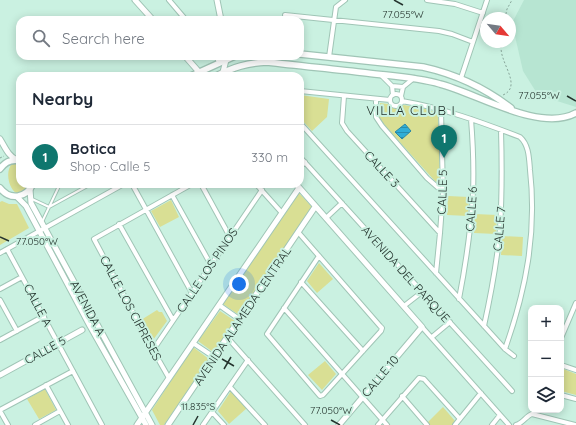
<!DOCTYPE html>
<meta charset="utf-8">
<style>
:root{--surface:#fff;--page:#f6f6f7;--text:#1f2937;--muted:#747a83;--line:#e0e1e3;--accent:#0f766e}
body{margin:0;font-family:Quicksand,sans-serif;background:var(--page);color:var(--text)}
.controls{position:absolute;right:12px;bottom:12px;display:grid;overflow:hidden;border-radius:8px;box-shadow:0 2px 10px #0003}
.controls button{width:36px;height:36px;display:grid;place-items:center;padding:0;border:0;border-bottom:1px solid var(--line);background:var(--surface);color:var(--text);font:20px sans-serif}
.compass{position:absolute;left:480px;top:12px;width:36px;height:36px;border-radius:50%;background:var(--surface);box-shadow:0 2px 10px #0003;rotate:119deg}
.you{position:absolute;left:239px;top:284px;width:14px;height:14px;margin:-10px;border:3px solid #fff;border-radius:50%;background:#1a73e8;box-shadow:0 0 0 6px #1a73e833}
.badge{display:grid;place-items:center;width:26px;height:26px;border-radius:50%;background:var(--accent);color:#fff;font-size:13px;font-weight:700}
.pin{position:absolute;translate:-50% -33px;filter:drop-shadow(0 1px 2px #0008)}
.pin::after{content:'';position:absolute;top:21px;width:14px;height:12px;background:inherit;clip-path:polygon(0 0,100% 0,50% 100%)}
.list{margin:0;padding:0;list-style:none}
h2{display:flex;justify-content:space-between;align-items:center;height:52px;margin:0;padding:0 16px;font-size:17px}
h2 small{font-size:13px;font-weight:400;color:var(--muted)}
.list li{display:grid;grid-template-columns:26px 1fr auto;gap:12px;align-items:center;box-sizing:border-box;height:64px;padding:0 16px;border-top:1px solid var(--line)}
.list b{display:block;font-size:15px;white-space:nowrap}
.list p{margin:0;font-size:13px;white-space:nowrap;color:var(--muted)}
.list em{font-size:13px;font-style:normal;color:var(--muted)}
.icon{flex:none;width:22px;height:22px;fill:none;stroke:currentColor;stroke-width:2;stroke-linecap:round;stroke-linejoin:round}
.map{position:relative;flex:none;width:576px;height:425px;overflow:hidden}
.search{position:absolute;background:var(--surface);box-shadow:0 2px 10px #0003;left:16px;top:16px;width:288px;height:44px;display:flex;align-items:center;gap:10px;box-sizing:border-box;padding:0 14px;border-radius:12px;color:var(--muted);font-size:15px}
.panel{position:absolute;background:var(--surface);box-shadow:0 2px 10px #0003;left:16px;top:72px;width:288px;height:116px;border-radius:12px}
.map>svg:first-child{display:block}
.built{fill:#b7e5d2}
.park{fill:#d9df94}
.water{fill:url(#water-rules);stroke:#2d89a4}
.lines{fill:none;stroke-linecap:round;stroke-linejoin:round}
.service-casing{stroke:#a0c5b6;stroke-width:4}
.minor-casing{stroke:#a0c5b6;stroke-width:6}
.tertiary-casing{stroke:#a0c5b6;stroke-width:7}
.secondary-casing{stroke:#a0c5b6;stroke-width:8}
.path{stroke:#87a599;stroke-width:1;stroke-dasharray:2 2;stroke-linecap:butt}
.service{stroke:#fff;stroke-width:2}
.minor{stroke:#fff;stroke-width:4}
.tertiary{stroke:#fff;stroke-width:5}
.secondary{stroke:#fff;stroke-width:5.5}
.ticks{fill:none;stroke:#25342e;stroke-width:1.5}
.labels{text-anchor:middle;dominant-baseline:central;stroke-width:4;stroke-linejoin:round;paint-order:stroke}
.street-label{font-size:12px;fill:#25342e;stroke:#caf1e1}
.neighbourhood-label{font-size:13px;letter-spacing:1px;fill:#25342e;stroke:#caf1e1}
.ticks-label{font-size:10px;text-anchor:middle;fill:#25342e;stroke:#caf1e1;stroke-width:4;stroke-linejoin:round;paint-order:stroke}
</style>
<div class="map">
<svg width="576" height="425" viewBox="0 0 576 425">
<defs>
<pattern id="water-rules" width="6" height="5" patternUnits="userSpaceOnUse"><rect width="6" height="5" fill="#31aed7"/><path d="M0 2.5h6" fill="none" stroke="#298eaf"/></pattern>
</defs>
<rect width="100%" height="100%" fill="#caf1e1"/>
<path class="built" d="M 524,0 L 576,0 L 576,107 L 538,95 L 523,71 L 512,23 Z"/>
<path class="park" d="M 300,95 L 329,99 L 327,117 L 312,131 L 300,118 Z
M 380,103 L 388,104 L 395,109 L 404,105 L 425,109 L 438,113 L 440,180 L 436,182 L 434,180 L 379,119 Z
M 13,163 L 20,164 L 20,184 L 29,184 C 16,211 0,173 13,163 Z
M 299,193 L 312,207 L 239,315 L 223,304 Z
M 448,196 L 469,197 L 468,216 L 447,215 Z
M 171,200 L 179,217 L 160,227 L 151,211 Z
M 2,201 L 9,204 L 17,204 L 29,228 L 0,245 L 0,202 Z
M 475,214 L 497,215 L 496,234 L 474,233 Z
M 502,236 L 523,237 L 522,256 L 501,255 Z
M 319,263 L 333,279 L 317,293 L 307,281 Z
M 157,310 L 159,312 L 162,312 L 167,321 L 153,340 L 141,320 Z
M 220,311 L 235,321 L 213,352 L 198,341 Z
M 193,347 L 209,359 L 164,425 L 160,425 L 152,410 Z
M 325,361 L 336,374 L 322,390 L 308,375 Z
M 561,368 L 576,374 L 576,395 L 561,391 Z
M 45,389 L 56,410 L 39,419 L 27,399 Z
M 231,391 L 247,408 L 229,424 L 218,411 Z
M 443,407 L 455,421 L 452,425 L 428,425 L 427,423 Z"/>
<path class="water" d="M 405,124 L 411,131 L 402,139 L 395,132 Z"/>
<g class="lines">
<g class="service-casing">
<path id="service" d="M 32,199 L 49,207
M 49,207 L 91,184
M 42,222 L 60,184"/>
</g>
<g class="minor-casing">
<path id="minor" d="M 169,0 L 186,20
M 427,0 L 455,4 L 483,13
M 285,15 L 439,31 L 452,34 L 473,42
M 216,56 L 219,62
M 329,57 L 336,7 L 345,0
M 381,75 L 392,86 L 393,95
M 461,78 L 487,0
M 392,86 L 403,87
M 300,91 L 390,100
M390 100a6 6 0 1 1 12 0a6 6 0 1 1-12 0Z
M 344,96 L 342,123 L 347,131 L 440,233
M 401,96 L 403,87 L 414,78
M 376,99 L 376,117 L 382,126 L 427,178 L 443,192
M 402,101 C 443,108 481,122 520,137 C 529,145 529,158 530,170 C 537,233 526,290 505,349
M 300,123 L 505,349 L 514,356
M 300,157 L 512,391
M 300,167 L 305,162
M 132,184 L 192,293
M 201,184 L 230,237
M 256,184 L 282,213
M 172,195 L 211,265
M 326,218 L 342,203
M 119,224 L 173,320
M 298,232 L 380,326 L 382,328 L 381,331 L 323,395 L 320,396 L 267,334 L 319,256
M 7,249 L 102,425
M 0,253 L 124,184
M 436,273 L 440,233 L 443,192 L 441,110
M 301,282 L 363,351
M 0,289 L 22,277
M 459,299 C 466,263 471,228 473,193 C 474,168 473,144 471,119
M 0,300 L 17,331
M 219,305 L 239,319
M 404,306 L 422,292
M 284,308 L 387,425
M 484,326 C 491,294 497,262 500,229 C 502,196 502,163 501,130
M 422,327 L 509,425
M 227,337 L 305,425
M 432,337 L 450,322
M 561,338 L 576,303
M 0,340 L 44,316
M 193,343 L 214,357
M 153,350 L 262,190
M 561,365 L 576,370
M 169,378 L 153,350 L 94,239 L 192,184
M 46,385 L 68,425
M 230,387 L 265,425
M 561,395 L 576,399
M 402,396 L 427,425
M 0,410 L 73,371
M 0,411 L 8,425
M 212,412 L 224,425
M 35,425 L 60,411
M 203,425 L 248,360
M 378,425 L 419,378 L 424,379 L 460,419
M 455,425 L 481,393
M 492,425 L 500,415
M 516,425 C 523,423 526,416 532,414 L 575,425"/>
</g>
<g class="tertiary-casing">
<path id="tertiary" d="M 135,0 L 153,20
M 217,0 L 221,20
M 185,56 L 199,72
M 223,72 L 227,56
M 0,139 C 5,147 8,156 17,160
M 296,184 L 422,327 L 339,425
M 30,189 L 31,203 L 152,425
M 17,197 L 26,206 L 90,326 L 146,425
M 0,375 L 82,330
M 137,425 L 299,188
M 168,425 L 315,207"/>
</g>
<g class="secondary-casing">
<path id="secondary" d="M 300,54 L 423,67 C 455,74 485,88 511,108
M 191,76 L 235,56
M 216,76 C 234,67 247,63 267,62 C 300,66 334,69 367,73 C 391,76 416,77 440,84 C 476,93 540,133 576,113
M 0,169 C 5,162 12,159 20,161
M 0,188 C 10,201 26,198 33,184"/>
</g>
<path class="path" d="M 505,18 L 507,9 L 512,0
M 500,42 C 501,47 501,53 503,58 C 507,71 519,88 503,95
M 0,158 L 4,156"/>
<use href="#service" class="service"/>
<use href="#minor" class="minor"/>
<use href="#tertiary" class="tertiary"/>
<use href="#secondary" class="secondary"/>
</g>
<path class="ticks" d="M 394,0 L 403,5M 567,96 L 576,101M 0,237 L 9,241M 222,359 L 234,366M 224,369 L 231,357M 331,420 L 340,425M 193,425 L 198,416"/>
<g class="labels">
<g class="street-label">
<text transform="translate(382 169) rotate(47)">CALLE 3</text>
<text transform="translate(442 192) rotate(-88)">CALLE 5</text>
<text transform="translate(471 209) rotate(-86)">CALLE 6</text>
<text transform="translate(499 229) rotate(-85)">CALLE 7</text>
<text transform="translate(207 270) rotate(-56)">CALLE LOS PINOS</text>
<text transform="translate(406 274) rotate(48)">AVENIDA DEL PARQUE</text>
<text transform="translate(38 305) rotate(62)">CALLE A</text>
<text transform="translate(88 308) rotate(62)">AVENIDA A</text>
<text transform="translate(131 308) rotate(62)">CALLE LOS CIPRESES</text>
<text transform="translate(242 316) rotate(-56)">AVENIDA ALAMEDA CENTRAL</text>
<text transform="translate(45 350) rotate(-29)">CALLE 5</text>
<text transform="translate(380 376) rotate(-50)">CALLE 10</text>
</g>
<g class="neighbourhood-label">
<text x="411" y="110">VILLA CLUB I</text>
</g>
</g>
<g class="ticks-label">
<text x="403" y="18">77.055°W</text>
<text x="539" y="99">77.055°W</text>
<text x="37" y="245">77.050°W</text>
<text x="198" y="410">11.835°S</text>
<text x="331" y="414">77.050°W</text>
</g>
</svg>
<div class="controls">
<button>+</button>
<button>−</button>
<button><svg class="icon" aria-label="layers" viewBox="0 0 24 24"><path d="M12 4l9 5-9 5-9-5zM3 14l9 5 9-5"/></svg></button>
</div>
<svg class="compass" viewBox="-18 -18 36 36"><path d="M0-13l5 13h-10z" fill="#e53935"/><path d="M0 13l5-13h-10z" fill="#747a83"/></svg>
<div class="you"></div>
<div class="pin badge" style="left:444px;top:158px">1</div>
<div class="search"><svg class="icon" aria-label="search" viewBox="0 0 24 24"><circle cx="10" cy="10" r="6"/><path d="M15 15l6 6"/></svg>Search here</div>
<section class="panel">
<h2>Nearby<small></small></h2>
<ul class="list">
<li><span class="badge">1</span><div><b>Botica</b><p>Shop · Calle 5</p></div><em>330 m</em></li>
</ul>
</section>
</div>
